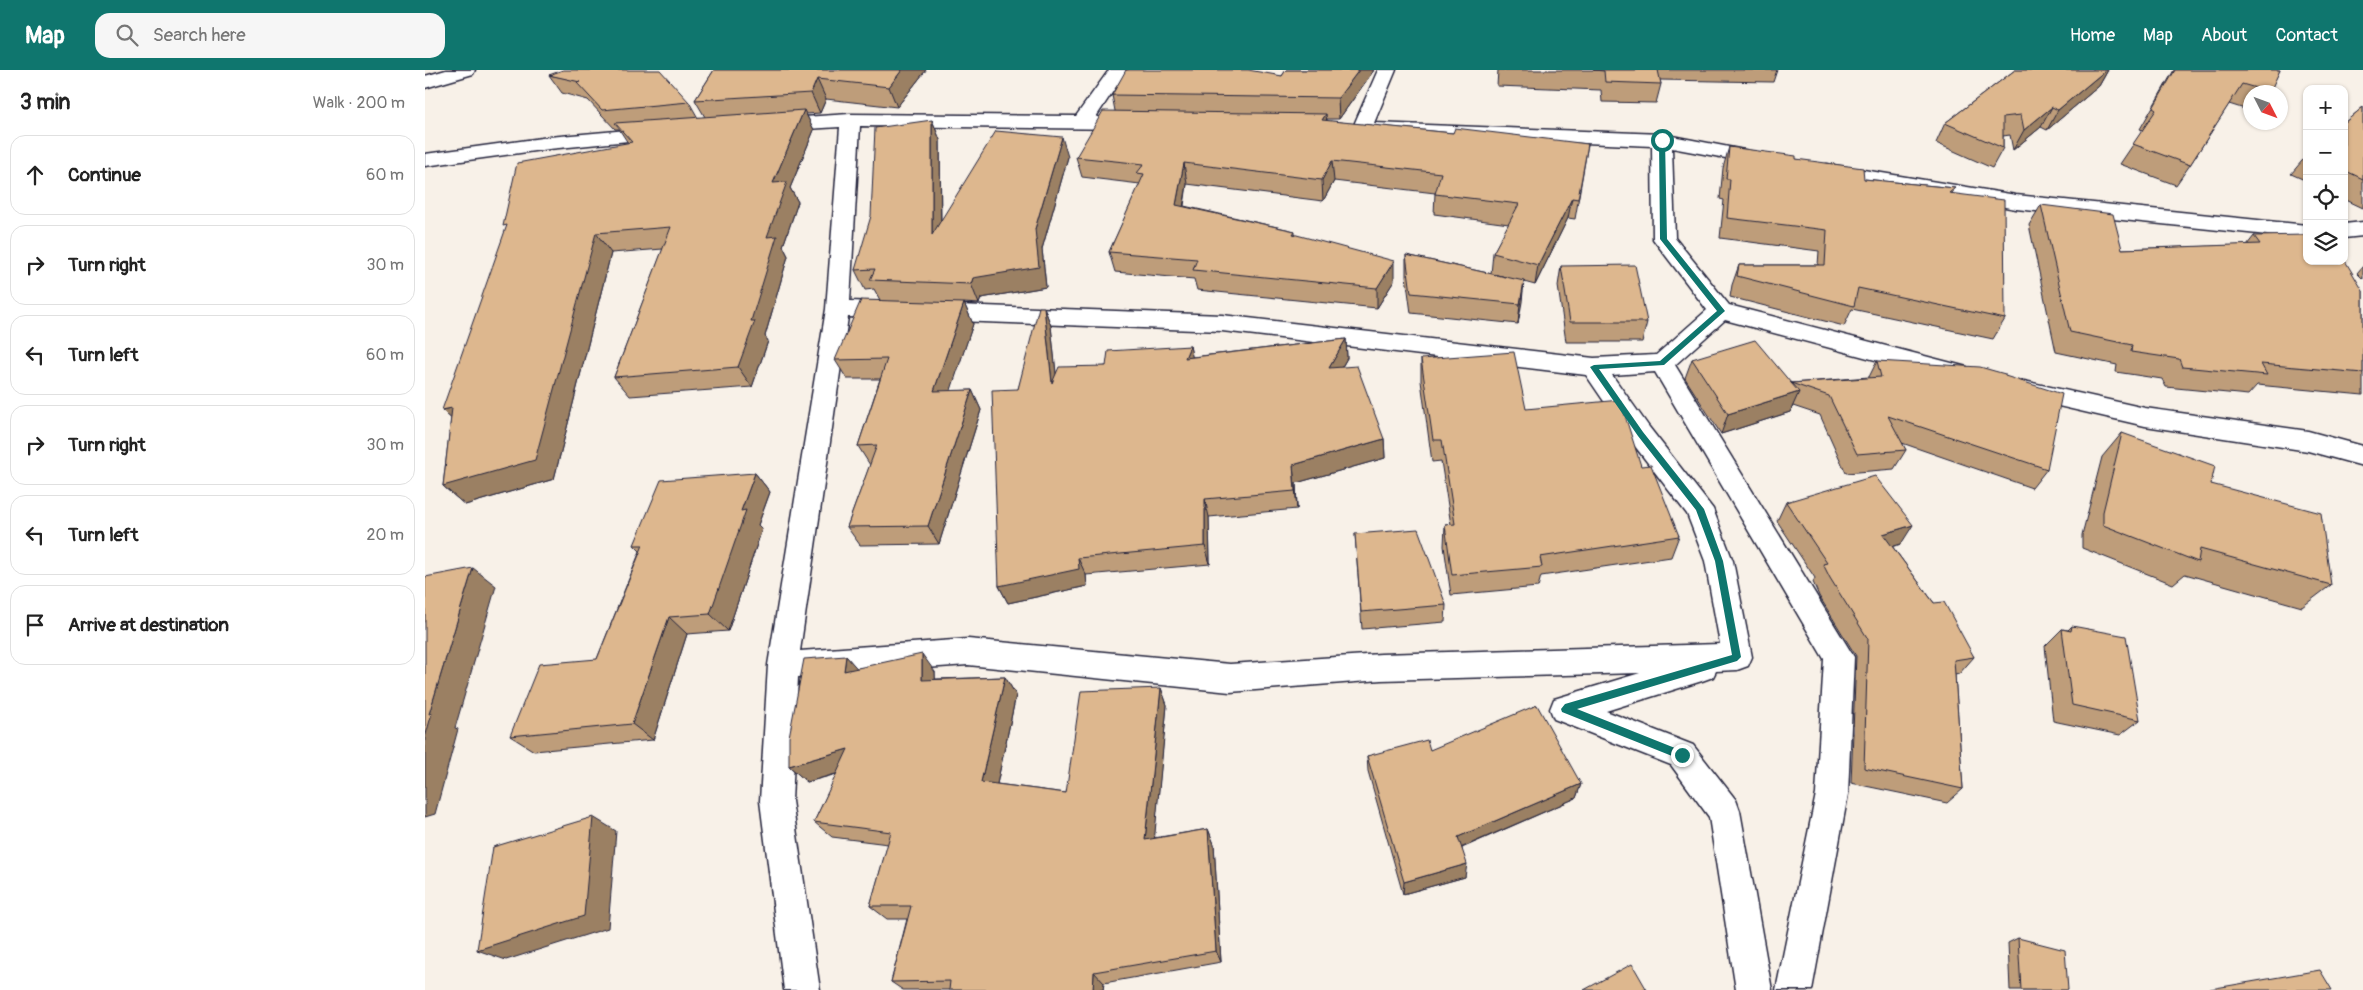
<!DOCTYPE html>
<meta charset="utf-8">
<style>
:root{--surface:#fff;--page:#f6f6f6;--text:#222;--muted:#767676;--line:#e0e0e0;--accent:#0f766e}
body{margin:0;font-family:Pangolin,sans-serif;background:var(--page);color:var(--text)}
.controls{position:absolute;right:15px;top:15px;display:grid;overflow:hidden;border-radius:10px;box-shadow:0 1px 4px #0004}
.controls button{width:45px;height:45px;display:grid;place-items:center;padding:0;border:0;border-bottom:1px solid var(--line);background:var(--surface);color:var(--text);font:25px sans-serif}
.compass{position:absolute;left:1818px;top:15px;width:45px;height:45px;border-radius:50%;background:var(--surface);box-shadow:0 1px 4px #0004;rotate:132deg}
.stop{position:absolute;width:15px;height:15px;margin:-11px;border:4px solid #0f766e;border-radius:50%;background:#fff}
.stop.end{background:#0f766e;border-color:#fff;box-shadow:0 1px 5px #0008}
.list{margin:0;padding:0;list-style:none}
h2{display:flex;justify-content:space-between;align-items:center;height:65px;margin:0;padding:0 20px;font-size:21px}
h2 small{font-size:16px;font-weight:400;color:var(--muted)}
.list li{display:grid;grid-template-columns:32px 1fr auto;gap:15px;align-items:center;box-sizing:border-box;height:80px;margin:0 10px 10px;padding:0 10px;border:1px solid var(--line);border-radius:15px}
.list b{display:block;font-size:19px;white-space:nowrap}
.list em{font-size:16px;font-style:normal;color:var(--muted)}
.icon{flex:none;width:28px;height:28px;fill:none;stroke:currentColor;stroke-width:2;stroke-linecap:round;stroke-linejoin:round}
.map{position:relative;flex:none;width:1938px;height:920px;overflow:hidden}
header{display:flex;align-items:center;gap:30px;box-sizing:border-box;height:70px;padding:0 25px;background:var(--accent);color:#fff}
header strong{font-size:24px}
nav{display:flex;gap:28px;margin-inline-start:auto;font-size:18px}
.search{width:350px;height:45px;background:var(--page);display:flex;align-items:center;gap:12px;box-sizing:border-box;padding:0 18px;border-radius:15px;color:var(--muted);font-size:19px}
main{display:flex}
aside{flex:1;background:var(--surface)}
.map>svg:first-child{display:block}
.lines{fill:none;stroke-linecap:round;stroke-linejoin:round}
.minor-casing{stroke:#22223b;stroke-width:3}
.minor{fill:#fff;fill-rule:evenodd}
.wall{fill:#be9d7a;stroke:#22223b}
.shaded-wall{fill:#9b8063;stroke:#22223b}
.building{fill:#ddb78e;stroke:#22223b}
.route{fill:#0f766e}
</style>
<header>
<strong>Map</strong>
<div class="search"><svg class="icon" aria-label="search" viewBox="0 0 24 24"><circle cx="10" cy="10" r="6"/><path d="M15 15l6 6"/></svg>Search here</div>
<nav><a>Home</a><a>Map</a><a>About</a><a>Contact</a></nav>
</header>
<main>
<aside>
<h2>3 min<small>Walk · 200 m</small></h2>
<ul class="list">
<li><svg class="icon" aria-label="ahead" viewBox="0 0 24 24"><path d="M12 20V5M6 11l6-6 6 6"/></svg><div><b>Continue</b></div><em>60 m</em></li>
<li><svg class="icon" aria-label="right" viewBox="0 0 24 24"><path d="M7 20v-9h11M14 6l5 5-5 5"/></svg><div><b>Turn right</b></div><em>30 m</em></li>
<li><svg class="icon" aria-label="left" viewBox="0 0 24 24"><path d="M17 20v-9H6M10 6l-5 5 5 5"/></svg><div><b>Turn left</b></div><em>60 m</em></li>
<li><svg class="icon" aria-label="right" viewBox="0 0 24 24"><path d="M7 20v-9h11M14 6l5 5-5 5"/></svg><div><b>Turn right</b></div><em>30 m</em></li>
<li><svg class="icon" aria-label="left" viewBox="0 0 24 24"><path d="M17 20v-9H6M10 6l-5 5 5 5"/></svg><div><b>Turn left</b></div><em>20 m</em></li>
<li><svg class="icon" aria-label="arrive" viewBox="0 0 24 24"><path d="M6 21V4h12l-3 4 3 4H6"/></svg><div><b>Arrive at destination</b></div></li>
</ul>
</aside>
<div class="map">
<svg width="1938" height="920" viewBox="0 0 1938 920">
<rect width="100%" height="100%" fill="#f8f1e8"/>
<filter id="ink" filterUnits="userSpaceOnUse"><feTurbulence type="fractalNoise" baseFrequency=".02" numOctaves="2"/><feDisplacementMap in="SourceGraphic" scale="10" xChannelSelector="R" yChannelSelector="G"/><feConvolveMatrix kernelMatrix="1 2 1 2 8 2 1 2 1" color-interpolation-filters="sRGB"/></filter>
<g filter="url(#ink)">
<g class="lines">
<g class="minor-casing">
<path id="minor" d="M 21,0 L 50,0 L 48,4 L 0,18 L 0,6 Z
M 684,0 L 702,0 L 671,47 L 715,49 L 718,53 L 715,57 L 708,59 L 435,56 L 425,231 L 797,245 L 1169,288 L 1231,285 L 1282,240 L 1228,169 L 1227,76 L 955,64 L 946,60 L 938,63 L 931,61 L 928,57 L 953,0 L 971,0 L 949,53 L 1237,64 L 1345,85 L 1348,89 L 1345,93 L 1338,95 L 1247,78 L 1250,168 L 1304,235 L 1542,297 L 1545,303 L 1542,309 L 1533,312 L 1300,250 L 1250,295 L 1429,587 L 1423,724 L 1387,920 L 1351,920 L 1391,724 L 1399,589 L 1230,302 L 1187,305 L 1224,357 L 1288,439 L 1308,491 L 1327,587 L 1323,596 L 1312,600 L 1291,601 L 1288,607 L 1277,611 L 1181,641 L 1268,675 L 1311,730 L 1315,741 L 1347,920 L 1311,920 L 1284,747 L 1246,695 L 1129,649 L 1125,639 L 1129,629 L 1215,603 L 956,610 L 805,622 L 543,595 L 373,607 L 367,731 L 395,920 L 359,920 L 335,731 L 343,595 L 401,239 L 415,57 L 348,61 L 341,59 L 338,55 L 341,51 L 348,49 L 425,44 L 651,46 ZM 423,247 L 797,261 L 1161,305 L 1206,371 L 1262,444 L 1280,491 L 1295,574 L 956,584 L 805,594 L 543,569 L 375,581 Z
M 236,57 L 243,59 L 246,63 L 243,67 L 124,79 L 0,96 L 0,84 L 124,67 Z
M 1402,94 L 1591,125 L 1882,155 L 1882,169 L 1591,139 L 1395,104 L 1392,100 L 1395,96 Z
M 1938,152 L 1938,166 L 1919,168 L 1919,154 Z
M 1599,311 L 1720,338 L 1883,361 L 1938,376 L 1938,396 L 1883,381 L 1720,356 L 1590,326 L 1587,320 L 1590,314 Z"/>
</g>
<use href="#minor" class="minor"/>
</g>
<path class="wall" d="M 289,0 L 501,0 L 472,37 L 401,29 L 395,43 L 381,44 L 389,60 L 365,118 L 373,132 L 358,176 L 363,186 L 340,266 L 343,271 L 327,317 L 205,326 L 189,307 L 238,179 L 186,183 L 129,409 L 40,435 L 18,416 L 26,348 L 17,340 L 203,73 L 194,59 L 190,59 L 163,30 L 137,23 L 124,5 L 264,32 L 273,48 L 280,47 L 270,30 Z
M 861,0 L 949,0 L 914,49 L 902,49 L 902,51 L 1028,63 L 1163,74 L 1150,149 L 1143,148 L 1110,215 L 1099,212 L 1093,254 L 986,243 L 981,206 L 981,185 L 1081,207 L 1066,204 L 1068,183 L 1084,154 L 1009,144 L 1010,123 L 909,111 L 898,131 L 762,114 L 759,136 L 870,161 L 870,165 L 969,211 L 952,238 L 772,220 L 769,209 L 690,202 L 684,182 L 715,114 L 657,107 L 651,87 L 690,41 L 687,25 L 857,6 Z
M 1073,0 L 1352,0 L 1348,12 L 1235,10 L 1236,14 L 1231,33 L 1177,32 L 1176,20 L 1072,16 Z
M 1590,0 L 1683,0 L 1674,16 L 1622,60 L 1616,57 L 1588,80 L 1585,65 L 1578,66 L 1578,78 L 1567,98 L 1511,73 L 1520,53 Z
M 1749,0 L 1855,0 L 1844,22 L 1826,22 L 1826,41 L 1804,34 L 1765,95 L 1751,115 L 1695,94 L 1718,60 L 1715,59 Z
M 1938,37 L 1938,138 L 1919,129 L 1919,53 Z
M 507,50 L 515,70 L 516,151 L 643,87 L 617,179 L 621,217 L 556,228 L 554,234 L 539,233 L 548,254 L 525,321 L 547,320 L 556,340 L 514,474 L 435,475 L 422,457 L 445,395 L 433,376 L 455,309 L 422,309 L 410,290 L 455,230 L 449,219 L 440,220 L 430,200 Z
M 1304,77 L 1371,89 L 1439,109 L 1530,118 L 1527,123 L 1580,249 L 1568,269 L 1427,239 L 1419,256 L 1305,227 L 1307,215 L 1314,195 L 1393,195 L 1394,181 L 1295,168 L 1299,130 L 1295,129 L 1298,98 Z
M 1882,85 L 1882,111 L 1866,104 Z
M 1616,135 L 1697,179 L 1822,175 L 1829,166 L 1938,221 L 1938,325 L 1832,315 L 1823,325 L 1741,317 L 1737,309 L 1691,302 L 1692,295 L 1631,282 L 1604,155 Z
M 1136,196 L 1222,252 L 1217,272 L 1141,272 L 1133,216 Z
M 1938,196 L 1938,209 L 1932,203 Z
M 619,237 L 626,256 L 631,304 L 681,296 L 765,276 L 767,287 L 921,269 L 922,288 L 917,297 L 959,369 L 960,388 L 871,413 L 872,439 L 784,447 L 785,494 L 661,505 L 662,516 L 583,533 L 574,516 L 593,319 Z
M 996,289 L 1101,339 L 1216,396 L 1254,466 L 1246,487 L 1116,506 L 1113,517 L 1026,525 L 1019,476 L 1020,455 L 1026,455 L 1016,391 L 1007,392 L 996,311 Z
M 1267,289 L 1366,313 L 1444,307 L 1452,291 L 1580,306 L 1622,399 L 1607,418 L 1477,373 L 1481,380 L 1469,399 L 1421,403 L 1395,345 L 1368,336 L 1365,342 L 1296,364 L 1260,308 Z
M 1697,363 L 1786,414 L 1906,515 L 1877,537 L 1760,504 L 1748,514 L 1657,478 L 1657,465 L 1677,387 Z
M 330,403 L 345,422 L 333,455 L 337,459 L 303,561 L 262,564 L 228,670 L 109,681 L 85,666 L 172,589 L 215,481 L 209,475 Z
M 1361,432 L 1476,474 L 1467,476 L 1549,587 L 1534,604 L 1530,605 L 1538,719 L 1522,733 L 1426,713 L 1431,586 L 1394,526 L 1388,512 L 1390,508 L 1352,451 Z
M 930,464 L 1021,535 L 1020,552 L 937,559 Z
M 1647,556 L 1715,650 L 1695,665 L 1628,651 L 1620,576 L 1637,559 L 1643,560 Z
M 421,586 L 431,598 L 510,602 L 510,609 L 580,607 L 591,625 L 572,714 L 641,723 L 736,618 L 742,635 L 729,768 L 783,759 L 789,774 L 796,892 L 679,913 L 678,920 L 478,920 L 466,912 L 482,849 L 462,849 L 445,836 L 463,774 L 407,767 L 389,752 L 412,704 L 382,712 L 364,696 Z
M 1005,680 L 1156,714 L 1151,728 L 1037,778 L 1040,807 L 978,824 L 943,701 L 942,686 Z
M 1593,868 L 1643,920 L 1585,920 L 1583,873 Z"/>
<path class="shaded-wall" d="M 477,0 L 501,0 L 472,37 L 464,17 Z
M 934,0 L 949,0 L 914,49 L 913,28 Z
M 1681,0 L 1683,0 L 1674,16 L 1622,60 L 1633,40 Z
M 392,9 L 401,29 L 395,43 L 386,23 Z
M 1627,37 L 1616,57 L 1588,80 L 1599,60 Z
M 379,40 L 389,60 L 365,118 L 373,132 L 358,176 L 363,186 L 340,266 L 343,271 L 327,317 L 313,297 L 326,251 L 342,167 L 348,113 Z
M 901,44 L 903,64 L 897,50 Z
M 507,50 L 515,70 L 516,185 L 507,165 Z
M 637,67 L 643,87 L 617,179 L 621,217 L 556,228 L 554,234 L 546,214 L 548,208 L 610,159 Z
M 907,91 L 909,111 L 898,131 L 897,110 Z
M 759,93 L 762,114 L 755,155 L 751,135 Z
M 1147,128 L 1143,148 L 1110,215 L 1113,195 Z
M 171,163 L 186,183 L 129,409 L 40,435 L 18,416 Z
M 969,191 L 969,211 L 952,238 L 952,218 Z
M 1099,211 L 1097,232 L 1093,254 L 1095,234 Z
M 539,233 L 548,254 L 519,341 L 509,321 Z
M 619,237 L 626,256 L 634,332 L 627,313 Z
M 921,269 L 922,288 L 905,317 L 904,298 Z
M 765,276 L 769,295 L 760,288 Z
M 547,320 L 556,340 L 514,474 L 503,456 Z
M 1374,322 L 1365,342 L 1296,364 L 1303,344 Z
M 27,338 L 37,359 L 17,340 Z
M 959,369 L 960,388 L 871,413 L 872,439 L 868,395 Z
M 330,403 L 345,422 L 333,455 L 337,459 L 303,561 L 285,544 L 316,441 Z
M 780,429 L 784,447 L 785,494 L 780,476 Z
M 1488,455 L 1476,474 L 1446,483 L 1458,464 Z
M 653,488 L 661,505 L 662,516 L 583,533 L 574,516 Z
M 48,498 L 71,516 L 30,658 L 33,659 L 10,744 L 0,747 L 0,668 L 4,644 Z
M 244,547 L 262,564 L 228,670 L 207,654 Z
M 497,584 L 510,602 L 511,627 L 497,610 Z
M 421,586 L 437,604 L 419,601 Z
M 580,607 L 591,625 L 569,728 L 556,712 Z
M 736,618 L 742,635 L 728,784 L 720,770 Z
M 423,679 L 439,696 L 382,712 L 364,696 Z
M 1156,714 L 1151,728 L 1031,780 L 1033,767 Z
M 168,747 L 191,761 L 183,858 L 81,890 L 52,880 Z
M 783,759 L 789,774 L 796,892 L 791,881 Z
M 1042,794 L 1040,807 L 978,824 L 979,812 Z
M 669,902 L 679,913 L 678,920 L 668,920 Z"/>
<path class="building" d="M 138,0 L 235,0 L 264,32 L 177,40 L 152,13 L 155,12 L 124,5 Z
M 289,0 L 477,0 L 464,17 L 392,9 L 386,23 L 270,30 Z
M 701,0 L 823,0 L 857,6 L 861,0 L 934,0 L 913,28 L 687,25 Z
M 1168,0 L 1233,0 L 1236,14 L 1180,12 L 1179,1 Z
M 1590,0 L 1681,0 L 1633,40 L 1627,37 L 1599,60 L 1596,45 L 1578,47 L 1578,78 L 1520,53 Z
M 1750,0 L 1855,0 L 1845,22 L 1817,14 L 1765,95 L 1708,74 L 1731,40 L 1728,38 Z
M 1938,37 L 1938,109 L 1919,100 L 1919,53 Z
M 379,40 L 348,113 L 362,112 L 342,167 L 352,166 L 326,251 L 330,251 L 313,297 L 189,307 L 246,157 L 171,163 L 110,390 L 18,416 L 27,338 L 17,340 L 82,155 L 78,156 L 92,93 L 207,72 L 190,53 Z
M 678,41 L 901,44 L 897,50 L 1028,63 L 1030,58 L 1163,74 L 1153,129 L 1147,128 L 1113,195 L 1068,183 L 1094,134 L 1010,124 L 1016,103 L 907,91 L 897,110 L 759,93 L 751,135 L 870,161 L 868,164 L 969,191 L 952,218 L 768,200 L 772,189 L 684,182 L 719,104 L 712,103 L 719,94 L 651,87 Z
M 507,50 L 507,165 L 571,61 L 637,67 L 610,159 L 614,197 L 548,208 L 546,214 L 445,210 L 450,199 L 430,200 L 446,146 L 450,58 Z
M 1304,77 L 1371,86 L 1371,89 L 1438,98 L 1439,109 L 1530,118 L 1524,123 L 1579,130 L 1580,249 L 1433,218 L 1429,236 L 1312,206 L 1314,195 L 1400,195 L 1402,160 L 1302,148 L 1305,109 L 1301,109 Z
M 1616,135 L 1688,144 L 1697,179 L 1835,174 L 1829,166 L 1882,165 L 1882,191 L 1919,191 L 1919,189 L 1938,221 L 1938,303 L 1836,294 L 1842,305 L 1757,297 L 1754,289 L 1706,282 L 1707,275 L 1645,262 Z
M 981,185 L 1099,211 L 1095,234 L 986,223 Z
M 1210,195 L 1222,252 L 1145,252 L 1136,196 Z
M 436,230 L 539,233 L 509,321 L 547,320 L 503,456 L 422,457 L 452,375 L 433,376 L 462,289 L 410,290 Z
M 614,237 L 619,237 L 627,313 L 634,297 L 681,296 L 683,281 L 765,276 L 760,288 L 921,269 L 904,298 L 932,296 L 959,369 L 868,395 L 870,421 L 780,429 L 780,476 L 653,488 L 654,499 L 574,516 L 567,320 L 593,319 Z
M 1330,270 L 1366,313 L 1456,307 L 1452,291 L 1555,297 L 1580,304 L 1580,306 L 1637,324 L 1622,399 L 1463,346 L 1481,380 L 1432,384 L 1404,326 L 1366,313 L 1374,322 L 1303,344 L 1267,289 Z
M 1089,282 L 1101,339 L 1195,330 L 1216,396 L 1226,395 L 1254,466 L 1115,487 L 1117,497 L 1027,505 L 1020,455 L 1030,454 L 1017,370 L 1008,370 L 996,289 Z
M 1697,363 L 1790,396 L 1786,414 L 1896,443 L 1906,515 L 1775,479 L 1773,492 L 1678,455 L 1678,442 Z
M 330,403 L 316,441 L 321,440 L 285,544 L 244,547 L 207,654 L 85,666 L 114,594 L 172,589 L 218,475 L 209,475 L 236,410 Z
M 1450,406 L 1488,455 L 1458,464 L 1509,533 L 1519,532 L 1549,587 L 1529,590 L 1538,719 L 1439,698 L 1443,569 L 1405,508 L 1398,494 L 1402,493 L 1361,432 Z
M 993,459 L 1021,535 L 936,542 L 930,464 Z
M 48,498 L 4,644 L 7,643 L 0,668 L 0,507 Z
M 1647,556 L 1701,566 L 1715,650 L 1647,635 L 1637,559 L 1646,561 Z
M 497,584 L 497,610 L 580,607 L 556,712 L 641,723 L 656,621 L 736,618 L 720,770 L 783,759 L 791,881 L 669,902 L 668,920 L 524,920 L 525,911 L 466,912 L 486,836 L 445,836 L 466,762 L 389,752 L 423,679 L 364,696 L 364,667 L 379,589 L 421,586 L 419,601 Z
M 1112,635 L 1156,714 L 1033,767 L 1042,794 L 979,812 L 942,686 L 1002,670 L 1005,680 Z
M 168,747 L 159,846 L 52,880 L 68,777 Z
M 1593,868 L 1640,880 L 1643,920 L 1596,920 Z
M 1207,894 L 1222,920 L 1159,920 Z
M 1895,900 L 1907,920 L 1786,920 L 1785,919 Z"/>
</g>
<path class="route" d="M 1237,68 L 1240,70 L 1242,169 L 1300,241 L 1239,295 L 1174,299 L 1218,362 L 1279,439 L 1298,491 L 1316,587 L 1312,591 L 1152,639 L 1260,682 L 1261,685 L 1257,690 L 1137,642 L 1136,639 L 1140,634 L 1307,585 L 1290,491 L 1271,440 L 1213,366 L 1165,297 L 1169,295 L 1235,291 L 1292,241 L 1235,169 L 1234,70 Z"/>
</svg>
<div class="controls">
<button>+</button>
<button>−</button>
<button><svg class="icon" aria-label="locate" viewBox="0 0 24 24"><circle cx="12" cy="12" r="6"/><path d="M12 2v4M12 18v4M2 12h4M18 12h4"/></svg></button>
<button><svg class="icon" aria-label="layers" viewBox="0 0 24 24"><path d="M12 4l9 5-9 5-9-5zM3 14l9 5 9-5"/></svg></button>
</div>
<svg class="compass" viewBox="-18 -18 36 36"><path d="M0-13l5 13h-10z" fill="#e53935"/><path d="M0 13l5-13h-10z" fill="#767676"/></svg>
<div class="stop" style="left:1237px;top:70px"></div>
<div class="stop end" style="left:1257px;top:685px"></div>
</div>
</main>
